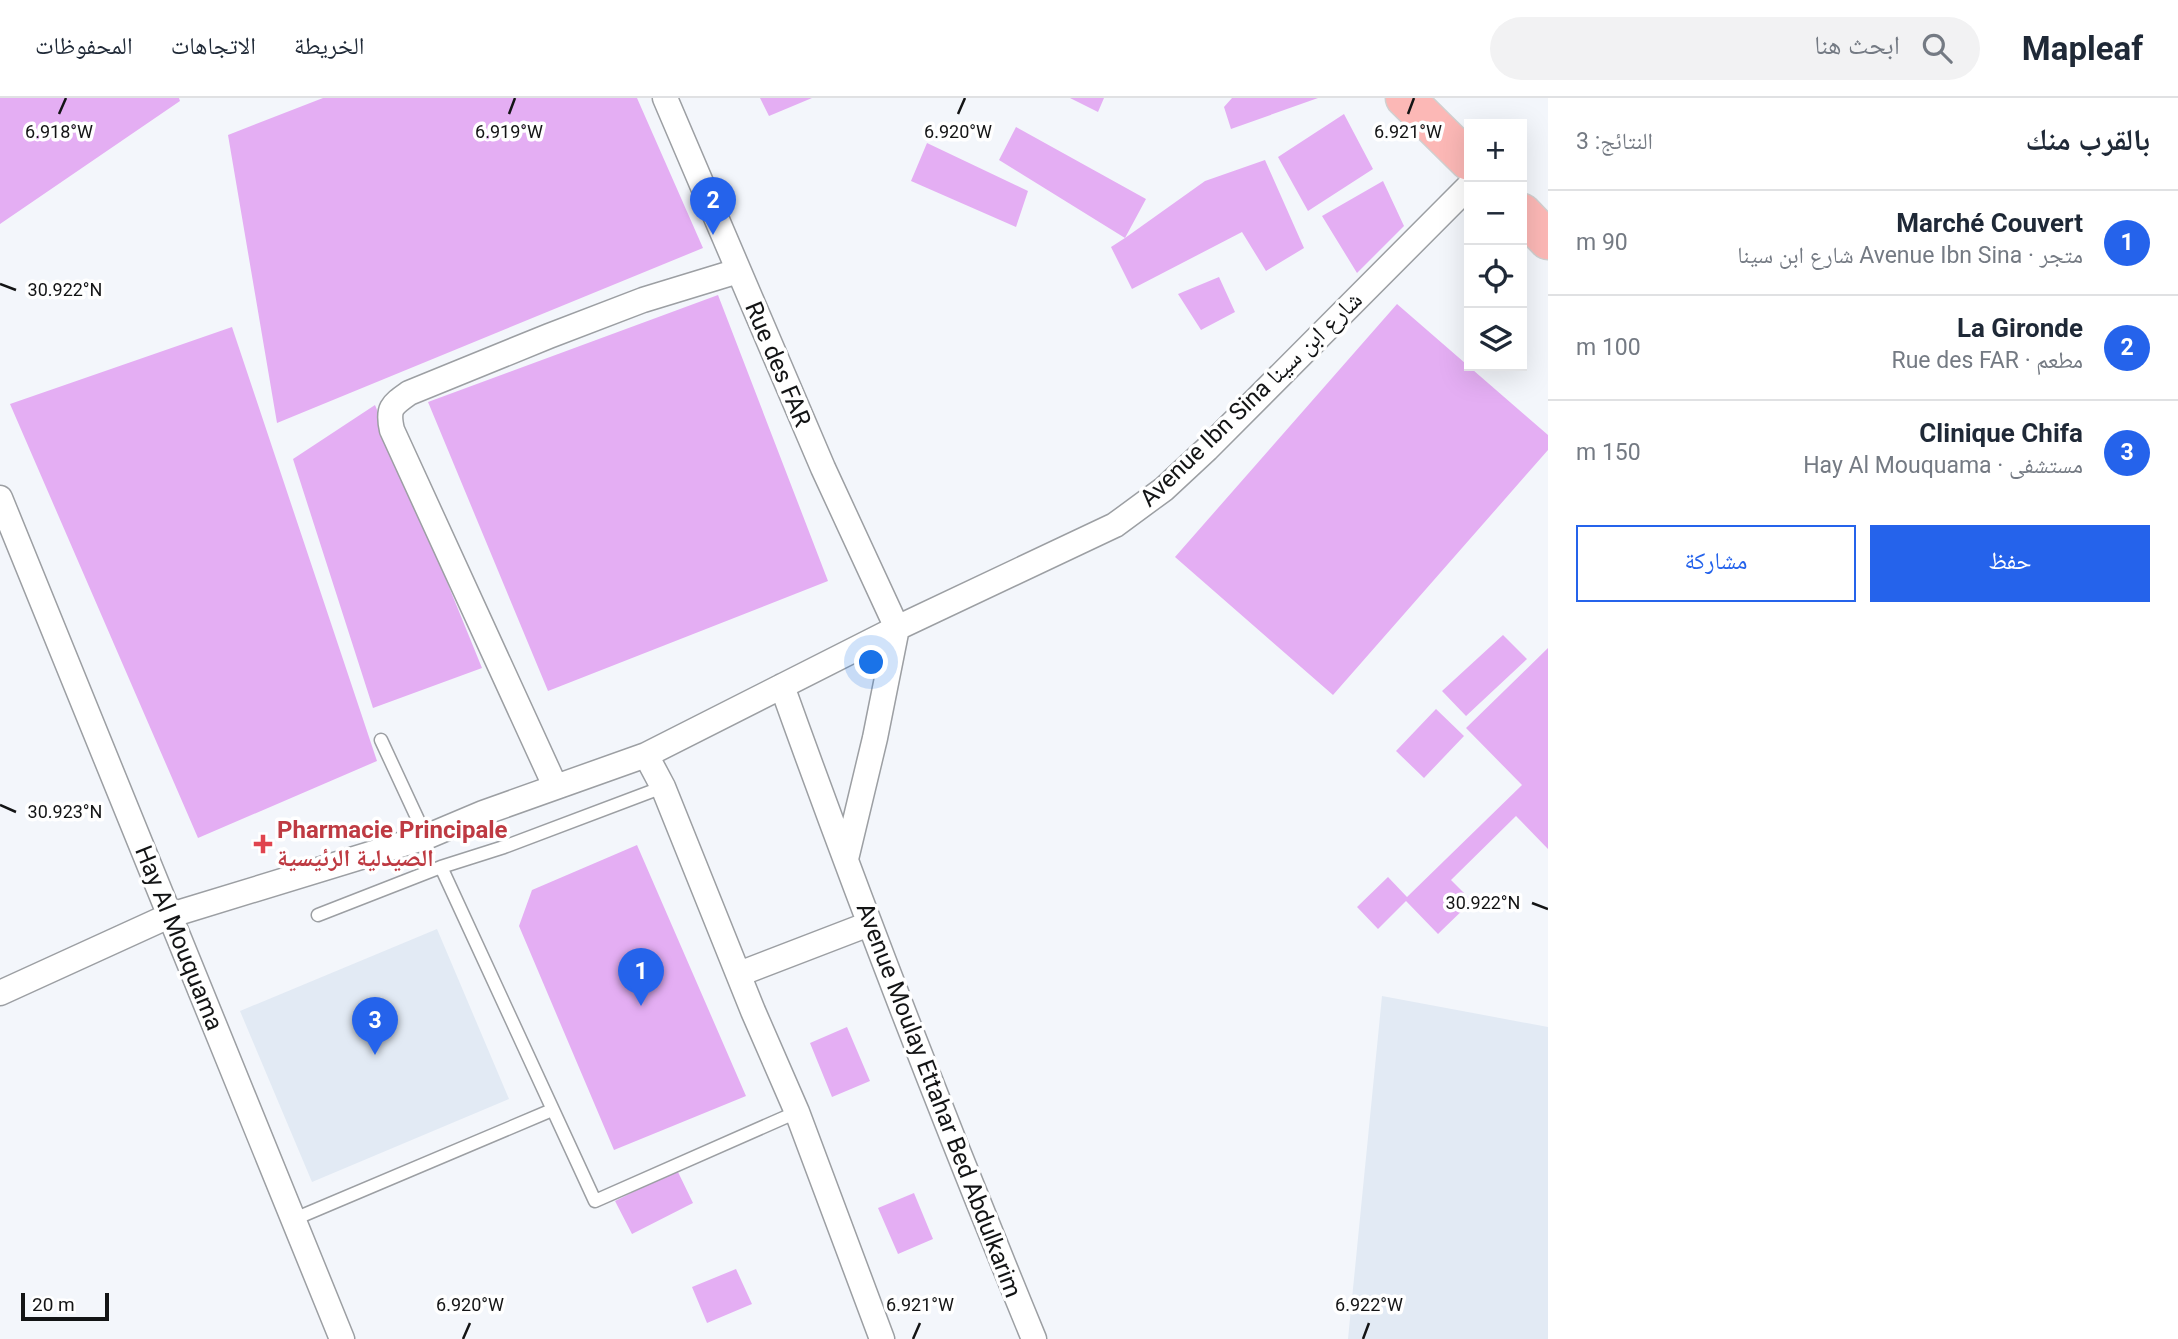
<!DOCTYPE html>
<html lang="ar">
<meta charset="utf-8">
<style>
:root{--surface:#fff;--page:#f2f2f3;--text:#1f2937;--muted:#747a83;--line:#e0e1e3;--accent:#2563eb}
body{margin:0;font-family:Roboto,"Noto Naskh Arabic",sans-serif;background:var(--page);color:var(--text);direction:rtl}
.controls{position:absolute;right:21px;top:21px;display:grid;overflow:hidden;border-radius:0px;box-shadow:0 7px 28px #0002}
.controls button{width:63px;height:63px;display:grid;place-items:center;padding:0;border:0;border-bottom:2px solid var(--line);background:var(--surface);color:var(--text);font:35px sans-serif}
.scale{position:absolute;left:21px;bottom:18px;width:88px;box-sizing:border-box;padding-left:7px;border:4px solid #131415;border-top:0;font-size:19px;line-height:24px;white-space:nowrap;color:#131415;-webkit-text-stroke:5px #fff;paint-order:stroke}
.you{position:absolute;left:872px;top:565px;width:24px;height:24px;margin:-18px;border:5px solid #fff;border-radius:50%;background:#1a73e8;box-shadow:0 0 0 10px #1a73e833}
.badge{display:grid;place-items:center;width:46px;height:46px;border-radius:50%;background:var(--accent);color:#fff;font-size:23px;font-weight:700}
.pin{position:absolute;translate:-50% -58px;filter:drop-shadow(0 2px 4px #0008)}
.pin::after{content:'';position:absolute;top:37px;width:24px;height:21px;background:inherit;clip-path:polygon(0 0,100% 0,50% 100%)}
.list{margin:0;padding:0;list-style:none}
h2{display:flex;justify-content:space-between;align-items:center;height:91px;margin:0;padding:0 28px;font-size:30px}
h2 small{font-size:23px;font-weight:400;color:var(--muted)}
.list li{display:grid;grid-template-columns:46px 1fr auto;gap:21px;align-items:center;box-sizing:border-box;height:105px;padding:0 28px;border-top:2px solid var(--line)}
.list b{display:block;font-size:26px;white-space:nowrap}
.list p{margin:0;font-size:23px;white-space:nowrap;color:var(--muted)}
.list em{font-size:23px;font-style:normal;color:var(--muted)}
.actions{display:flex;gap:14px;padding:21px 28px}
.actions a{flex:1;padding:16px 0;border:2px solid var(--accent);border-radius:0px;text-align:center;font-size:24px;color:var(--accent)}
.actions .main{background:var(--accent);color:#fff}
.icon{flex:none;width:38px;height:38px;fill:none;stroke:currentColor;stroke-width:2;stroke-linecap:round;stroke-linejoin:round}
.map{position:relative;flex:none;width:1548px;height:1241px;overflow:hidden;direction:ltr}
header{display:flex;align-items:center;gap:42px;box-sizing:border-box;height:98px;padding:0 35px;background:var(--surface);border-bottom:2px solid var(--line)}
header strong{font-size:33px}
nav{display:flex;gap:38px;margin-inline-start:auto;font-size:24px}
.search{width:490px;height:63px;background:var(--page);display:flex;align-items:center;gap:18px;box-sizing:border-box;padding:0 24px;border-radius:38px;color:var(--muted);font-size:26px}
main{display:flex}
aside{flex:1;background:var(--surface)}
.map>svg:first-child{display:block}
.built{fill:#e2eaf4}
.building{fill:#e4aef3}
.lines{fill:none;stroke-linecap:round;stroke-linejoin:round}
.service-casing{stroke:#9c9fa3;stroke-width:15}
.minor-casing{stroke:#9c9fa3;stroke-width:27}
.primary-casing{stroke:#d0d0d0;stroke-width:41}
.service{stroke:#fff;stroke-width:12}
.minor{stroke:#fff;stroke-width:24}
.primary{stroke:#fcb8b6;stroke-width:38}
.ticks{fill:none;stroke:#131415;stroke-width:2.5}
.health-dot{fill:#e0444e;stroke:#fff;stroke-width:2.5}
.labels{text-anchor:middle;dominant-baseline:central;stroke-width:7;stroke-linejoin:round;paint-order:stroke}
.street-label{font-size:24px;fill:#131415;stroke:#fff}
.health-label{font-size:24px;font-weight:bold;fill:#be3a42;stroke:#fff;text-anchor:start}
.ticks-label{font-size:18px;text-anchor:middle;fill:#131415;stroke:#fff;stroke-width:7;stroke-linejoin:round;paint-order:stroke}
</style>
<header>
<strong>Mapleaf</strong>
<div class="search"><svg class="icon" aria-label="search" viewBox="0 0 24 24"><circle cx="10" cy="10" r="6"/><path d="M15 15l6 6"/></svg>ابحث هنا</div>
<nav><a>الخريطة</a><a>الاتجاهات</a><a>المحفوظات</a></nav>
</header>
<main>
<aside>
<h2>بالقرب منك<small>النتائج: 3</small></h2>
<ul class="list">
<li><span class="badge">1</span><div><b>Marché Couvert</b><p>متجر · Avenue Ibn Sina شارع ابن سينا</p></div><em>90 m</em></li>
<li><span class="badge">2</span><div><b>La Gironde</b><p>مطعم · Rue des FAR</p></div><em>100 m</em></li>
<li><span class="badge">3</span><div><b>Clinique Chifa</b><p>مستشفى · Hay Al Mouquama</p></div><em>150 m</em></li>
</ul>
<div class="actions"><a class="main">حفظ</a><a>مشاركة</a></div>
</aside>
<div class="map">
<svg width="1548" height="1241" viewBox="0 0 1548 1241">
<rect width="100%" height="100%" fill="#f3f6fb"/>
<path class="built" d="M 437,831 L 509,1001 L 312,1084 L 240,913 Z
M 1382,898 L 1548,929 L 1548,1241 L 1348,1241 Z"/>
<path class="building" d="M 0,0 L 179,0 L 180,3 L 0,126 Z
M 323,0 L 637,0 L 703,150 L 277,325 L 228,37 Z
M 760,0 L 812,0 L 769,18 Z
M 1070,0 L 1104,0 L 1098,14 Z
M 1232,0 L 1318,0 L 1231,31 L 1224,9 Z
M 1344,16 L 1373,71 L 1308,113 L 1278,59 Z
M 1016,29 L 1146,101 L 1125,140 L 1205,83 L 1265,62 L 1304,150 L 1266,173 L 1242,134 L 1132,191 L 1111,149 L 1125,140 L 999,62 Z
M 927,45 L 1028,93 L 1016,129 L 911,83 Z
M 1383,83 L 1404,128 L 1357,175 L 1322,118 Z
M 1219,179 L 1235,214 L 1201,232 L 1178,196 Z
M 718,197 L 828,483 L 548,593 L 428,304 Z
M 1397,206 L 1548,337 L 1548,352 L 1333,597 L 1175,459 Z
M 232,229 L 377,663 L 198,740 L 10,306 Z
M 375,307 L 482,570 L 373,610 L 293,361 Z
M 1503,537 L 1527,561 L 1466,618 L 1442,593 Z
M 1548,550 L 1548,751 L 1516,718 L 1451,782 L 1472,803 L 1438,836 L 1406,803 L 1378,831 L 1357,809 L 1388,779 L 1407,799 L 1522,687 L 1466,630 Z
M 1436,611 L 1464,638 L 1424,680 L 1396,653 Z
M 637,747 L 746,998 L 614,1052 L 519,828 L 532,792 Z
M 847,929 L 870,983 L 832,999 L 810,945 Z
M 677,1072 L 693,1105 L 632,1136 L 615,1103 Z
M 914,1095 L 933,1141 L 898,1156 L 878,1110 Z
M 736,1171 L 752,1206 L 707,1225 L 692,1189 Z"/>
<g class="lines">
<g class="service-casing">
<path id="service" d="M 381,642 L 426,739
M 441,769 L 595,1103 L 797,1014
M 318,817 L 441,769 L 504,749 L 663,689
M 292,1122 L 552,1012"/>
</g>
<g class="minor-casing">
<path id="minor" d="M 665,0 L 823,370 L 897,530 L 875,640 L 846,761
M 0,400 L 342,1241
M 782,588 C 861,808 945,1025 1034,1241
M 646,657 L 663,689 L 753,913 L 797,1014 L 882,1241
M 555,688 L 392,332 C 387,310 392,307 409,295 L 549,238 L 643,202 L 738,173
M 739,876 L 869,826
M 0,895 L 171,817 L 426,739 L 483,715 L 646,657 L 897,530 L 1115,427 L 1164,391 L 1207,351 L 1469,88"/>
</g>
<g class="primary-casing">
<path id="primary" d="M 1405,0 L 1469,63
M 1522,115 L 1548,142"/>
</g>
<use href="#service" class="service"/>
<use href="#minor" class="minor"/>
<use href="#primary" class="primary"/>
</g>
<path class="ticks" d="M 59,16 L 66,0M 509,16 L 515,0M 958,16 L 965,0M 1408,16 L 1414,0M 0,186 L 16,192M 0,707 L 16,714M 1532,805 L 1548,811M 463,1241 L 470,1225M 913,1241 L 920,1225M 1363,1241 L 1369,1225"/>
<path class="health-dot" d="M259.5 735.5h7v7h7v7h-7v7h-7v-7h-7v-7h7z"/>
<g class="labels">
<g class="street-label">
<text transform="translate(778 266) rotate(67)">Rue des FAR</text>
<text transform="translate(1251 301) rotate(-44)">Avenue Ibn Sina شارع ابن سينا</text>
<text transform="translate(179 840) rotate(68)">Hay Al Mouquama</text>
<text transform="translate(939 1002) rotate(69)">Avenue Moulay Ettahar Bed Abdulkarim</text>
</g>
<g class="health-label">
<text x="277" y="732">Pharmacie Principale<tspan x="277" dy="28">الصيدلية الرئيسية</tspan></text>
</g>
</g>
<g class="ticks-label">
<text x="509" y="40">6.919°W</text>
<text x="958" y="40">6.920°W</text>
<text x="1408" y="40">6.921°W</text>
<text x="59" y="40">6.918°W</text>
<text x="65" y="198">30.922°N</text>
<text x="65" y="720">30.923°N</text>
<text x="1483" y="811">30.922°N</text>
<text x="470" y="1213">6.920°W</text>
<text x="920" y="1213">6.921°W</text>
<text x="1369" y="1213">6.922°W</text>
</g>
</svg>
<div class="controls">
<button>+</button>
<button>−</button>
<button><svg class="icon" aria-label="locate" viewBox="0 0 24 24"><circle cx="12" cy="12" r="6"/><path d="M12 2v4M12 18v4M2 12h4M18 12h4"/></svg></button>
<button><svg class="icon" aria-label="layers" viewBox="0 0 24 24"><path d="M12 4l9 5-9 5-9-5zM3 14l9 5 9-5"/></svg></button>
</div>
<div class="scale">20 m</div>
<div class="you"></div>
<div class="pin badge" style="left:641px;top:908px">1</div>
<div class="pin badge" style="left:713px;top:137px">2</div>
<div class="pin badge" style="left:375px;top:957px">3</div>
</div>
</main>
